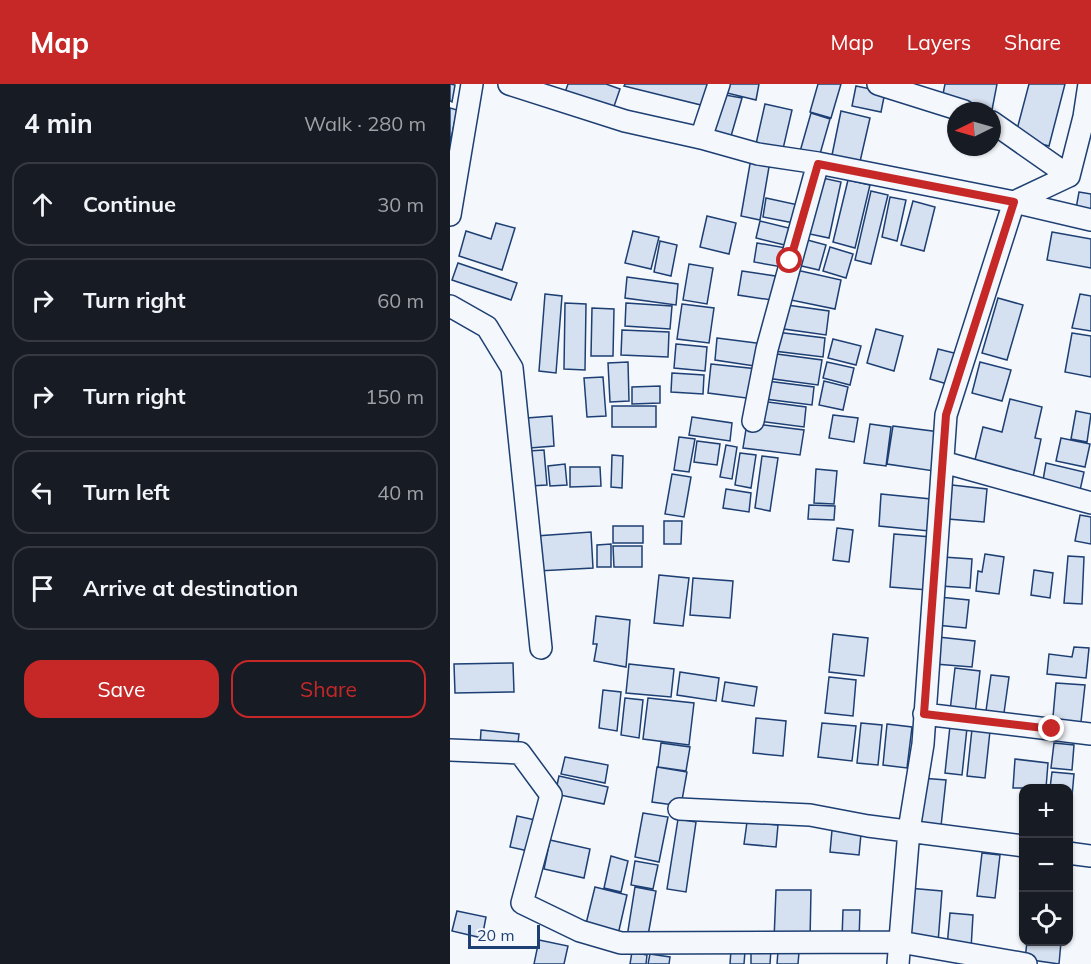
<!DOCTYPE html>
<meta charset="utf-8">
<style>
:root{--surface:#171b24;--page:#20242c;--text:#f1f3f6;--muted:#9ea1a6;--line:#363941;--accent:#c62828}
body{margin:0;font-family:Mulish,sans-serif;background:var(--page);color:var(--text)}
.controls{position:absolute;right:18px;bottom:18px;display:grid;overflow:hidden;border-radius:12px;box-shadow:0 2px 4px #0004}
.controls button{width:54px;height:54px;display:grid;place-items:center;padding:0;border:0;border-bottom:2px solid var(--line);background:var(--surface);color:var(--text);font:30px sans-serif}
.compass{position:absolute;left:497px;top:18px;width:54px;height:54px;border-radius:50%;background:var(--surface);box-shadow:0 2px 4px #0004;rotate:265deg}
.scale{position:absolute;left:18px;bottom:15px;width:72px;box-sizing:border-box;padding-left:6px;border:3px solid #1d3f73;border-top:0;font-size:16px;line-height:21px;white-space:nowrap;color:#1d3f73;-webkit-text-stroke:4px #f4f7fb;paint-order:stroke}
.stop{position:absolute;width:18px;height:18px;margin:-14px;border:4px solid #c62828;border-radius:50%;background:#fff}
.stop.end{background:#c62828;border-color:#fff;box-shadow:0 2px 6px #0008}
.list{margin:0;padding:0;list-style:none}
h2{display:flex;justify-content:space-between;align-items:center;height:78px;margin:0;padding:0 24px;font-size:26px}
h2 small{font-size:20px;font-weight:400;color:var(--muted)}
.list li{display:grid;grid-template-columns:39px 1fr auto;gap:18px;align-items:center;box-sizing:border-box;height:84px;margin:0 12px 12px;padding:0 12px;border:2px solid var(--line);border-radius:18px}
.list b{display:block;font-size:22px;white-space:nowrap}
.list em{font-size:20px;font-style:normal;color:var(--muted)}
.actions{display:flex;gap:12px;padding:18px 24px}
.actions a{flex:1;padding:14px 0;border:2px solid var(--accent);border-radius:18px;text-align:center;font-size:21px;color:var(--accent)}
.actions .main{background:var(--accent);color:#fff}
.icon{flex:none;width:33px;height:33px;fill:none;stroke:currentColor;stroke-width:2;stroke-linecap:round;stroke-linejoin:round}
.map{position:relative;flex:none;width:641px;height:880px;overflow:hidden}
header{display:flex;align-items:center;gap:36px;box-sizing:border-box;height:84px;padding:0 30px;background:var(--accent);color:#fff}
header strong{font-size:28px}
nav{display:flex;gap:33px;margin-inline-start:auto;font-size:21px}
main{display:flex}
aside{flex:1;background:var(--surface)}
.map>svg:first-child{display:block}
.building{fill:#d5e0f0;stroke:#1d3f73;stroke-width:1.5}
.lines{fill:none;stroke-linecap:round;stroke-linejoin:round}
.minor-casing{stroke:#1d3f73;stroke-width:24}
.minor{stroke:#f4f7fb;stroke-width:21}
.route{stroke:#c62828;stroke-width:8}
</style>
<header>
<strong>Map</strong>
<nav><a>Map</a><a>Layers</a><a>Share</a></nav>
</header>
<main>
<aside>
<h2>4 min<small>Walk · 280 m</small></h2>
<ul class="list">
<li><svg class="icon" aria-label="ahead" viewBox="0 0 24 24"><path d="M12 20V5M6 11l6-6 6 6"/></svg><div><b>Continue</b></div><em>30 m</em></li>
<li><svg class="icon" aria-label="right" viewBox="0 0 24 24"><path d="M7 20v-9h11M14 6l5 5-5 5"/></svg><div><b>Turn right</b></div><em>60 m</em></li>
<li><svg class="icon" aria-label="right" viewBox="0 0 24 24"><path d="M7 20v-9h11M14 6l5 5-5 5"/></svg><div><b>Turn right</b></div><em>150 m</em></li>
<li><svg class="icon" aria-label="left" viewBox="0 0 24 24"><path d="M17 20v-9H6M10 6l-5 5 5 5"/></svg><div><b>Turn left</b></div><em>40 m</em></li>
<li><svg class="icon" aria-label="arrive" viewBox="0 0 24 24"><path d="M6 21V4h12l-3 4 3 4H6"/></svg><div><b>Arrive at destination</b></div></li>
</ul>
<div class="actions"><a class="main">Save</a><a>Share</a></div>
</aside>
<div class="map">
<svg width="641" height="880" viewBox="0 0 641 880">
<rect width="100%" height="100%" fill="#f4f7fb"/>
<path class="building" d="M 0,0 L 5,1 L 2,18 L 0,17 Z
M 118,0 L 156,0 L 170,5 L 161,31 L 113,14 Z
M 175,0 L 260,0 L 255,22 L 174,2 Z
M 279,0 L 309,0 L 306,16 L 277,9 Z
M 368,0 L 391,0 L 381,34 L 360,28 Z
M 495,0 L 547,0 L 542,26 L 492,15 Z
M 579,0 L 615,0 L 599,62 L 565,53 Z
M 406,2 L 435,8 L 431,28 L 402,22 Z
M 270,10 L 292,14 L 279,59 L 257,53 Z
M 315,20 L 342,26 L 333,65 L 306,60 Z
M 0,24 L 7,26 L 0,60 Z
M 391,27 L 420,34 L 409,82 L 381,76 Z
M 361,29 L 380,35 L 368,77 L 349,71 Z
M 301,74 L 320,77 L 310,136 L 291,132 Z
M 368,93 L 391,98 L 379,154 L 355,149 Z
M 398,96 L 420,101 L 405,164 L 383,158 Z
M 421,107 L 438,111 L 421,180 L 405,176 Z
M 629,108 L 641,110 L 641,133 L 625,130 Z
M 440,113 L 456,116 L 447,157 L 432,153 Z
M 316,114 L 353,122 L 349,140 L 313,133 Z
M 463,117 L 485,123 L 474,167 L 451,161 Z
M 257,132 L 286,139 L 279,170 L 250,163 Z
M 310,137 L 347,146 L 343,163 L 306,154 Z
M 46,139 L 65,144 L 52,186 L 9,172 L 16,147 L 41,155 Z
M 183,147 L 209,153 L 201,185 L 175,179 Z
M 602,148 L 641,155 L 641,184 L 597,176 Z
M 350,154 L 376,161 L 369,186 L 343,180 Z
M 210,157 L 227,161 L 221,192 L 204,188 Z
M 307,159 L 342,165 L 338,184 L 304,178 Z
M 380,163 L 403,170 L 396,194 L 373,187 Z
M 8,179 L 67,199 L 61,216 L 2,196 Z
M 239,180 L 263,184 L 257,220 L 233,216 Z
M 342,185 L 391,196 L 385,225 L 336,215 Z
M 292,187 L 332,193 L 328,217 L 288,211 Z
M 177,193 L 228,200 L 226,221 L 175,214 Z
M 95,210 L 112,212 L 106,289 L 89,287 Z
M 630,210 L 641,212 L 641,247 L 622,244 Z
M 548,214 L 573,221 L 557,276 L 532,269 Z
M 115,219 L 136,220 L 135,286 L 114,285 Z
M 176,219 L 222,222 L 220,245 L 175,242 Z
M 232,220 L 264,224 L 259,259 L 227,255 Z
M 337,221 L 379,227 L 376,251 L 334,245 Z
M 142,224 L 164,225 L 163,272 L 141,272 Z
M 426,245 L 453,252 L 444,287 L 417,279 Z
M 172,246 L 219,248 L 218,273 L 171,271 Z
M 326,248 L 375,254 L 373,273 L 324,267 Z
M 622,249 L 641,252 L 641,293 L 615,288 Z
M 267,254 L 314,260 L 311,283 L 265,276 Z
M 383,255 L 411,262 L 406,281 L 378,274 Z
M 226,260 L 257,263 L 255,287 L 224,284 Z
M 488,265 L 512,271 L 504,302 L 480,295 Z
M 319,269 L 372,276 L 368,301 L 316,294 Z
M 178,278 L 179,317 L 160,318 L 158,279 Z
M 377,278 L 404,284 L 400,301 L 373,294 Z
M 530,278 L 561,286 L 552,317 L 522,309 Z
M 261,280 L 308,285 L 304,315 L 258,309 Z
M 222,289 L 254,291 L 253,310 L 221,308 Z
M 153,293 L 156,332 L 137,333 L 134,294 Z
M 317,297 L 364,303 L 362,321 L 315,315 Z
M 374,297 L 398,303 L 393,326 L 369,321 Z
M 210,302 L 210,319 L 182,320 L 182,303 Z
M 560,315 L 592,323 L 585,354 L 591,355 L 582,398 L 523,384 L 533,343 L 552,348 Z
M 310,317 L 356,323 L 354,343 L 308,337 Z
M 162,322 L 206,322 L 206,343 L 162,343 Z
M 626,327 L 641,330 L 637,358 L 621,355 Z
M 383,331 L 408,334 L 404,358 L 379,354 Z
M 102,332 L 104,362 L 80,364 L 77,334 Z
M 242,333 L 282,339 L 280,357 L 239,351 Z
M 297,339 L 354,346 L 350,371 L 293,364 Z
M 420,340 L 441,343 L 436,382 L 414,379 Z
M 443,342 L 490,348 L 484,387 L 437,380 Z
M 229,353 L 245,355 L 239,388 L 224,386 Z
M 611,354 L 640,360 L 635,383 L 606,377 Z
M 247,357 L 270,360 L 267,381 L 244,378 Z
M 276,361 L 287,363 L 282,395 L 270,393 Z
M 94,366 L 97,401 L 80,402 L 78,367 Z
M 290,369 L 306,371 L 301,404 L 285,401 Z
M 162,371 L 173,372 L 172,404 L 161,403 Z
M 312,372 L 328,374 L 320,427 L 305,424 Z
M 596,379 L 634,388 L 629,411 L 592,402 Z
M 115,380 L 117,401 L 100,402 L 98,382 Z
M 120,383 L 150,383 L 151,402 L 120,403 Z
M 366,385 L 387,387 L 384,420 L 364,419 Z
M 222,390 L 241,393 L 234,433 L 215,430 Z
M 502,401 L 537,405 L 534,438 L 498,435 Z
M 276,405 L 301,409 L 299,428 L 273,424 Z
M 431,410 L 481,415 L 479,447 L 429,442 Z
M 359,421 L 385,422 L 384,436 L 358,435 Z
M 630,431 L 641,433 L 641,460 L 625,457 Z
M 214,437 L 232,437 L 231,460 L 214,460 Z
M 163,442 L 193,442 L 193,459 L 163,459 Z
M 387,444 L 403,446 L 399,478 L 383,476 Z
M 141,448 L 143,484 L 88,487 L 86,452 Z
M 444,450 L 482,453 L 478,506 L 440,503 Z
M 161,460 L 161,483 L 147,483 L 147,461 Z
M 163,462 L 192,462 L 192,483 L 164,483 Z
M 535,470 L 554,473 L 549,510 L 526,507 L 528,487 L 532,488 Z
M 618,472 L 634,473 L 632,520 L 614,519 Z
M 493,473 L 522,475 L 520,504 L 491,502 Z
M 584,486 L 603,489 L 600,514 L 581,511 Z
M 209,491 L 239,494 L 233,542 L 204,539 Z
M 243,494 L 283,497 L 280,534 L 240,531 Z
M 489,513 L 519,516 L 516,544 L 486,541 Z
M 146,532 L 180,536 L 176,583 L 144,577 L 147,560 L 143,560 Z
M 383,550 L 418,554 L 414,592 L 379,588 Z
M 488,553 L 525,557 L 522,583 L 485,580 Z
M 624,563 L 639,564 L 636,594 L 597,590 L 599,570 L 622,573 Z
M 63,579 L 64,608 L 5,609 L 4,580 Z
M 179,580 L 224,585 L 221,613 L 176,609 Z
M 505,584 L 530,587 L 525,630 L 500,627 Z
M 230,588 L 269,594 L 266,617 L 227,611 Z
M 541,591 L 559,593 L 553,636 L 535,634 Z
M 379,593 L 406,596 L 403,632 L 375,629 Z
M 275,598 L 307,603 L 304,622 L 272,617 Z
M 606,599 L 635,601 L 630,647 L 602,644 Z
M 153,606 L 171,608 L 167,647 L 149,644 Z
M 175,614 L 193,616 L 189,654 L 171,651 Z
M 198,614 L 244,619 L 239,661 L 193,655 Z
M 306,634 L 336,637 L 333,672 L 303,669 Z
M 372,639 L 406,642 L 402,677 L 368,673 Z
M 411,639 L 432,641 L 428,681 L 407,679 Z
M 437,640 L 462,643 L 457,684 L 433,681 Z
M 500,642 L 517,644 L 512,691 L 495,689 Z
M 522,645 L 540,647 L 535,694 L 517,692 Z
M 31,646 L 69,650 L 67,668 L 30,663 Z
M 211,659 L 240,663 L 236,687 L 208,683 Z
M 604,659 L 624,661 L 622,686 L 601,684 Z
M 115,673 L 158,681 L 155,699 L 111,690 Z
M 565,675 L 598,679 L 596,704 L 563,704 Z
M 207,683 L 237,688 L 231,722 L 202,718 Z
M 602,688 L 624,690 L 622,712 L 618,712 L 618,704 L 600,704 Z
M 109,692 L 158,703 L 154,720 L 105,710 Z
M 471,694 L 496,696 L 491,742 L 466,739 Z
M 193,729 L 218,733 L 209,778 L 185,773 Z
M 67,732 L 90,737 L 83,768 L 60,763 Z
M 228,735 L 246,738 L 236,808 L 217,805 Z
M 297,738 L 328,741 L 326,763 L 294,760 Z
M 382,746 L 411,750 L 409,771 L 380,768 Z
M 100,756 L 140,765 L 134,794 L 94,785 Z
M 532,769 L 550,771 L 545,814 L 527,812 Z
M 161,772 L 178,777 L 171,808 L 154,804 Z
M 185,777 L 208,781 L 203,805 L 181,801 Z
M 145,803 L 177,811 L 167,855 L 134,848 Z
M 185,803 L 206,807 L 197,857 L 177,853 Z
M 458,804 L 492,807 L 488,859 L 454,856 Z
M 326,806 L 361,806 L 360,856 L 324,856 Z
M 393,826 L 410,826 L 409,856 L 392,855 Z
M 7,827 L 36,833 L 32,854 L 2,847 Z
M 500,829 L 523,831 L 521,865 L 497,863 Z
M 89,856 L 118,862 L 114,880 L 84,880 Z
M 577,858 L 611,858 L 609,880 L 575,875 Z
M 301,864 L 321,865 L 320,880 L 301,880 Z
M 281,866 L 295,867 L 294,880 L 280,880 Z
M 328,867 L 349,868 L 348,880 L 327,880 Z
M 182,868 L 197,871 L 196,880 L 180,880 Z
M 200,870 L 220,873 L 219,880 L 198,880 Z"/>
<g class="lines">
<g class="minor-casing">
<path id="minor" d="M 59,0 L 175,37 L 251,54 L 308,70 L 368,79 L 564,118 L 641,136
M 428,0 L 514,27
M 542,38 L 619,92
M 251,54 L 269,0
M 0,131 L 22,0
M 0,222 L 37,243 L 62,284 L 91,564
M 303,337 L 317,265 L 368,79
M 493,378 L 641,419
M 474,630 L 641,650
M 0,666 L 70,669 L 101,711 L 72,819 L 130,847 L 171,859 L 450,858 L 576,880
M 229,725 L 360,731 L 418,742 L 574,762
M 618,769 L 641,772
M 448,880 L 459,746 L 473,660 L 496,331 L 564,118 L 619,92 L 634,33 L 639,0"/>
</g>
<use href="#minor" class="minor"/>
</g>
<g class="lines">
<path class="route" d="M 340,177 L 368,80 L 564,118 L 496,331 L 474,630 L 602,645"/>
</g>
</svg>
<div class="controls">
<button>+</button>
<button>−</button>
<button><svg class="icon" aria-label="locate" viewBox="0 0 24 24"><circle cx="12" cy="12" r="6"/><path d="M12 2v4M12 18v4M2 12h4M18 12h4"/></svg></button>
</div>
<svg class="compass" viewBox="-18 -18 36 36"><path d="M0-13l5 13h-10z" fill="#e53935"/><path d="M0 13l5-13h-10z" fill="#9ea1a6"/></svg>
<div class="scale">20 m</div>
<div class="stop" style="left:340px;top:177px"></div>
<div class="stop end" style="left:602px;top:645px"></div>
</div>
</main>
